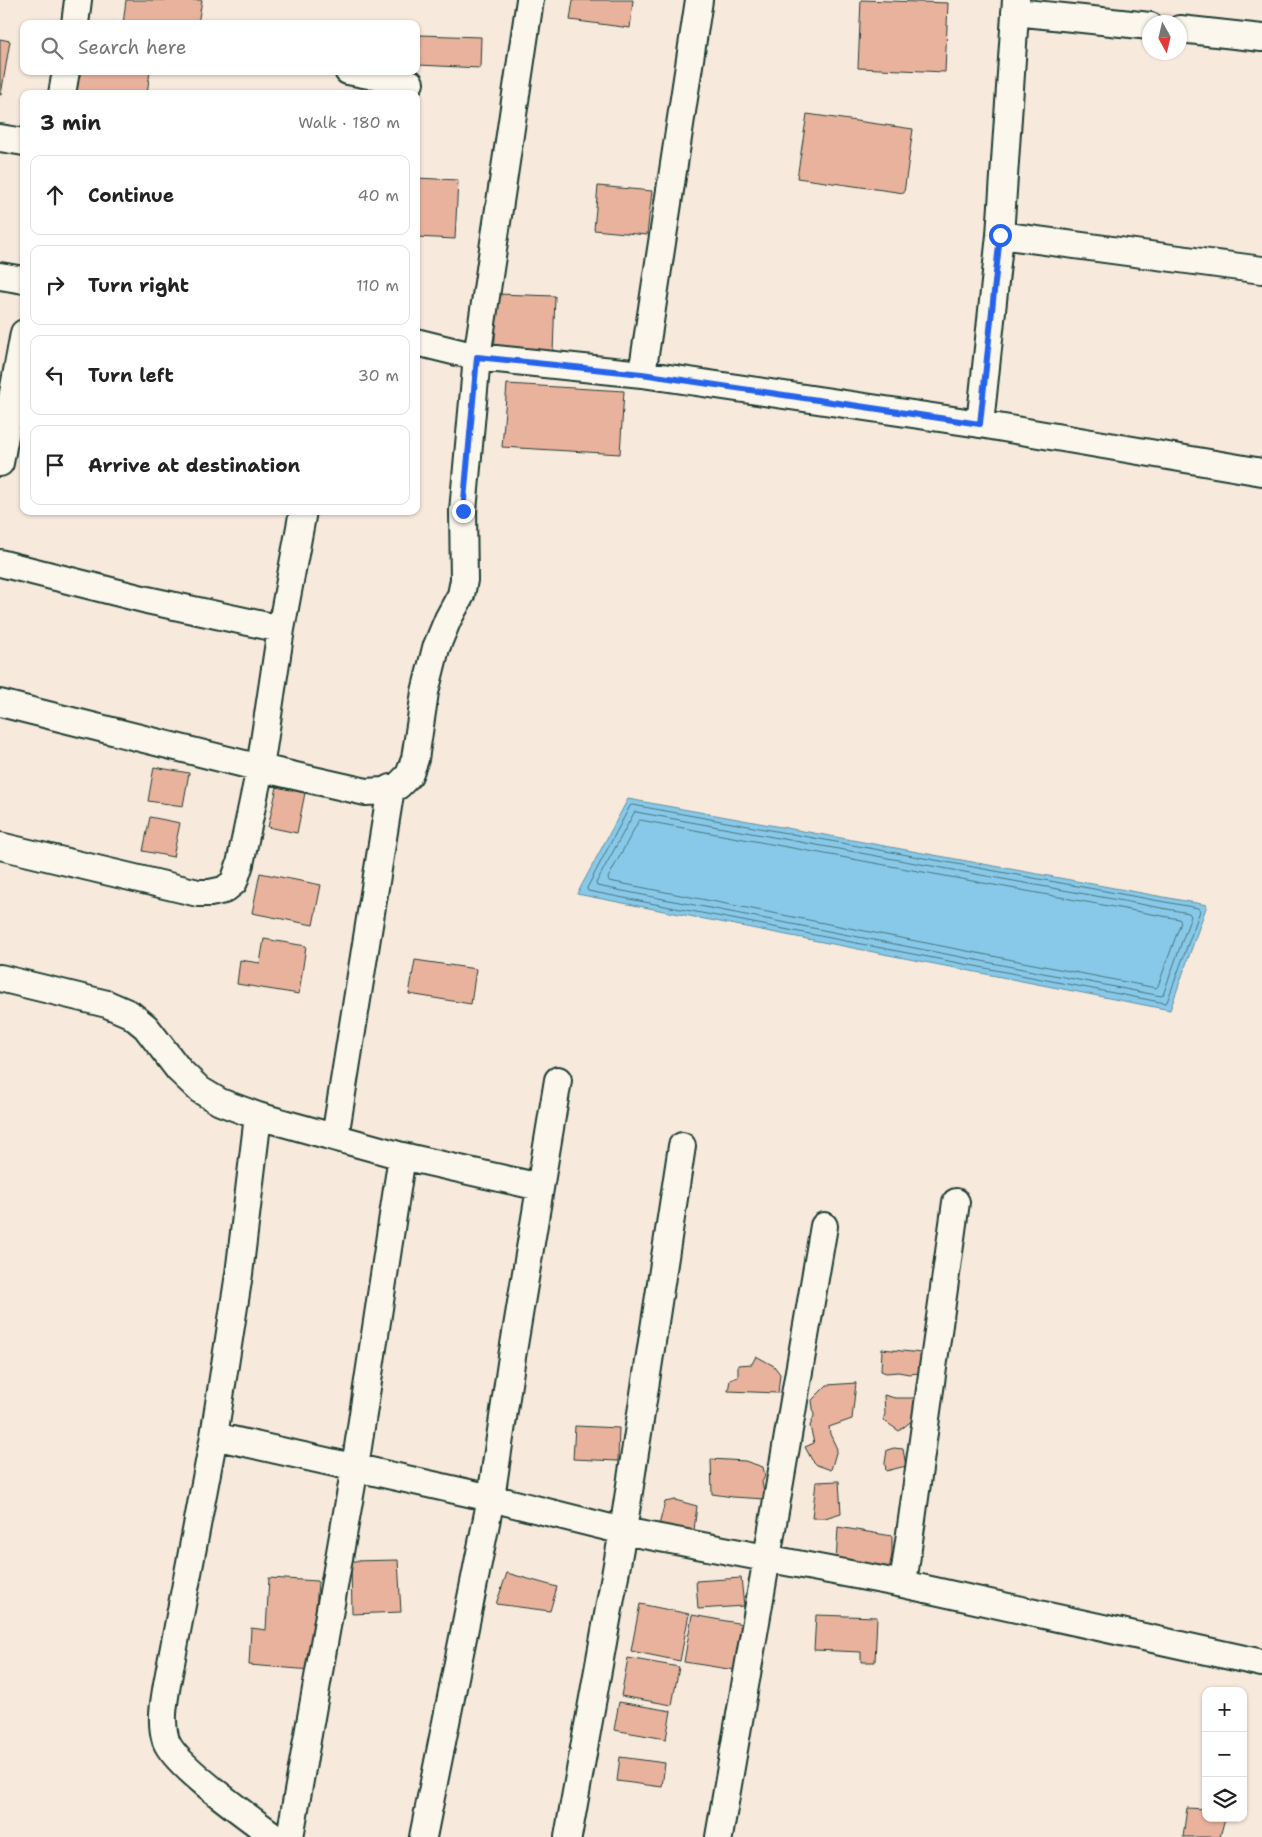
<!DOCTYPE html>
<meta charset="utf-8">
<style>
:root{--surface:#fff;--page:#f2f2f2;--text:#222;--muted:#767676;--line:#e0e0e0}
body{margin:0;font-family:"Shantell Sans",sans-serif;background:var(--page);color:var(--text)}
.controls{position:absolute;right:15px;bottom:15px;display:grid;overflow:hidden;border-radius:10px;box-shadow:0 1px 4px #0004}
.controls button{width:45px;height:45px;display:grid;place-items:center;padding:0;border:0;border-bottom:1px solid var(--line);background:var(--surface);color:var(--text);font:25px sans-serif}
.compass{position:absolute;left:1142px;top:15px;width:45px;height:45px;border-radius:50%;background:var(--surface);box-shadow:0 1px 4px #0004;rotate:172deg}
.stop{position:absolute;width:15px;height:15px;margin:-11px;border:4px solid #2563eb;border-radius:50%;background:#fff}
.stop.end{background:#2563eb;border-color:#fff;box-shadow:0 1px 5px #0008}
.list{margin:0;padding:0;list-style:none}
h2{display:flex;justify-content:space-between;align-items:center;height:65px;margin:0;padding:0 20px;font-size:21px}
h2 small{font-size:16px;font-weight:400;color:var(--muted)}
.list li{display:grid;grid-template-columns:32px 1fr auto;gap:15px;align-items:center;box-sizing:border-box;height:80px;margin:0 10px 10px;padding:0 10px;border:1px solid var(--line);border-radius:10px}
.list b{display:block;font-size:19px;white-space:nowrap}
.list em{font-size:16px;font-style:normal;color:var(--muted)}
.icon{flex:none;width:28px;height:28px;fill:none;stroke:currentColor;stroke-width:2;stroke-linecap:round;stroke-linejoin:round}
.map{position:relative;flex:none;width:1262px;height:1837px;overflow:hidden}
.search{position:absolute;background:var(--surface);box-shadow:0 1px 4px #0004;left:20px;top:20px;width:400px;height:55px;display:flex;align-items:center;gap:12px;box-sizing:border-box;padding:0 18px;border-radius:10px;color:var(--muted);font-size:19px}
.panel{position:absolute;background:var(--surface);box-shadow:0 1px 4px #0004;left:20px;top:90px;width:400px;height:425px;border-radius:10px}
.map>svg:first-child{display:block}
.water{fill:#88c9e9;stroke:#5e91a1}
.lines{fill:none;stroke-linecap:round;stroke-linejoin:round}
.shore{stroke:#49757c;stroke-width:1}
.building{fill:#e8b29d;stroke:#1f3d34}
.street-casing{stroke:#1f3d34;stroke-width:30}
.street{stroke:#fbf7ec;stroke-width:26}
.route{stroke:#2563eb;stroke-width:6}
</style>
<div class="map">
<svg width="1262" height="1837" viewBox="0 0 1262 1837">
<rect width="100%" height="100%" fill="#f7e9dc"/>
<filter id="ink" filterUnits="userSpaceOnUse"><feTurbulence type="fractalNoise" baseFrequency=".02" numOctaves="2"/><feDisplacementMap in="SourceGraphic" scale="10" xChannelSelector="R" yChannelSelector="G"/><feConvolveMatrix kernelMatrix="1 2 1 2 8 2 1 2 1" color-interpolation-filters="sRGB"/></filter>
<g filter="url(#ink)">
<path class="water" d="M 628,799 L 1207,905 L 1170,1010 L 577,894 Z"/>
<g class="lines">
<path class="shore" d="M 633,805 L 1198,908 L 1200,911 L 1167,1002 L 1165,1003 L 588,891 L 587,888 L 630,806 Z
M 636,812 L 1189,913 L 1191,916 L 1163,995 L 1161,996 L 597,886 L 596,883 L 634,813 Z
M 640,820 L 1179,919 L 1181,922 L 1158,986 L 1156,988 L 609,881 L 608,878 L 638,822 Z"/>
</g>
<path class="building" d="M 126,0 L 202,0 L 198,24 L 123,24 Z
M 573,0 L 633,0 L 630,28 L 570,20 Z
M 861,0 L 948,3 L 945,72 L 858,68 Z
M 420,35 L 481,37 L 480,68 L 419,65 Z
M 0,39 L 10,41 L 1,95 L 0,95 Z
M 78,71 L 150,71 L 147,94 L 75,94 Z
M 807,114 L 913,129 L 904,193 L 797,178 Z
M 416,178 L 458,180 L 455,239 L 416,237 Z
M 598,186 L 652,191 L 647,235 L 594,230 Z
M 497,294 L 555,296 L 553,353 L 494,359 Z
M 507,384 L 624,391 L 620,454 L 502,447 Z
M 154,767 L 189,773 L 183,806 L 148,801 Z
M 277,787 L 305,793 L 297,833 L 268,827 Z
M 150,817 L 180,823 L 173,857 L 143,851 Z
M 260,873 L 321,885 L 313,925 L 252,913 Z
M 264,939 L 306,946 L 299,994 L 237,984 L 240,960 L 260,963 Z
M 415,960 L 476,969 L 471,1004 L 409,994 Z
M 882,1349 L 922,1353 L 919,1364 L 920,1373 L 909,1374 L 898,1372 L 886,1373 L 881,1371 Z
M 756,1356 L 774,1366 L 780,1374 L 778,1393 L 728,1391 L 730,1380 L 738,1377 L 738,1365 L 752,1364 Z
M 856,1383 L 852,1419 L 829,1427 L 830,1434 L 837,1449 L 831,1470 L 817,1465 L 812,1460 L 805,1447 L 814,1443 L 810,1426 L 814,1416 L 812,1400 L 827,1385 Z
M 884,1395 L 895,1398 L 919,1398 L 914,1419 L 899,1431 L 883,1420 L 885,1414 Z
M 575,1426 L 619,1428 L 618,1461 L 573,1459 Z
M 894,1448 L 903,1449 L 906,1466 L 886,1471 L 885,1463 L 887,1450 Z
M 711,1459 L 745,1461 L 763,1467 L 765,1476 L 762,1482 L 765,1499 L 733,1497 L 712,1494 Z
M 839,1481 L 841,1513 L 825,1518 L 812,1518 L 816,1482 Z
M 675,1500 L 697,1506 L 693,1538 L 656,1537 L 665,1502 Z
M 838,1527 L 892,1536 L 892,1554 L 888,1574 L 836,1563 Z
M 398,1560 L 401,1612 L 352,1614 L 351,1561 Z
M 507,1573 L 557,1587 L 550,1611 L 496,1604 Z
M 269,1578 L 318,1581 L 312,1670 L 249,1665 L 251,1628 L 266,1630 Z
M 741,1578 L 744,1606 L 698,1609 L 696,1581 Z
M 640,1604 L 689,1614 L 680,1661 L 631,1651 Z
M 692,1615 L 743,1624 L 735,1670 L 684,1662 Z
M 816,1615 L 877,1617 L 875,1662 L 861,1662 L 861,1652 L 814,1650 Z
M 628,1658 L 679,1667 L 672,1705 L 621,1696 Z
M 619,1702 L 671,1711 L 666,1739 L 614,1730 Z
M 620,1757 L 665,1763 L 662,1787 L 617,1781 Z
M 1187,1808 L 1206,1809 L 1206,1818 L 1225,1818 L 1220,1837 L 1183,1837 Z"/>
<g class="lines">
<g class="street-casing">
<path id="street" d="M 1015,12 L 1150,26
M 75,24 L 78,0
M 1180,29 L 1262,38
M 348,71 L 410,83
M 62,94 L 66,71
M 0,138 L 24,142
M 1000,235 L 1262,270
M 0,276 L 24,280
M 416,342 L 477,357 L 642,374 L 980,424 L 1262,472
M 642,374 L 699,0
M 980,424 L 1000,235 L 1016,0
M 0,463 L 24,333
M 0,563 L 147,600 L 281,629
M 0,703 L 260,768 L 366,792 L 383,791 L 398,786 L 409,775 L 415,759 L 425,692 L 436,648 L 448,619 L 461,595 L 464,580 L 463,511 L 477,357 L 530,0
M 0,846 L 198,893 L 210,893 L 224,890 L 234,882 L 240,864 L 260,768 L 281,629 L 303,511
M 0,978 L 107,1004 L 130,1014 L 146,1027 L 179,1070 L 200,1090 L 220,1102 L 258,1116 L 402,1156 L 540,1187
M 258,1116 L 239,1274 L 214,1436 L 167,1684 C 164,1702 160,1722 166,1741 C 175,1766 251,1819 275,1837
M 335,1137 L 391,788
M 214,1436 L 491,1498 L 623,1531 L 903,1584 L 1262,1663
M 903,1584 L 956,1202
M 290,1837 L 355,1467 L 402,1156
M 423,1837 L 491,1498 L 512,1357 L 558,1080
M 568,1837 L 623,1531 L 682,1146
M 719,1837 L 824,1226"/>
</g>
<use href="#street" class="street"/>
</g>
</g>
<g class="lines" filter="url(#ink)">
<path class="route" d="M 463,511 L 477,357 L 642,374 L 980,424 L 1000,235"/>
</g>
</svg>
<div class="controls">
<button>+</button>
<button>−</button>
<button><svg class="icon" aria-label="layers" viewBox="0 0 24 24"><path d="M12 4l9 5-9 5-9-5zM3 14l9 5 9-5"/></svg></button>
</div>
<svg class="compass" viewBox="-18 -18 36 36"><path d="M0-13l5 13h-10z" fill="#e53935"/><path d="M0 13l5-13h-10z" fill="#767676"/></svg>
<div class="stop" style="left:1000px;top:235px"></div>
<div class="stop end" style="left:463px;top:511px"></div>
<div class="search"><svg class="icon" aria-label="search" viewBox="0 0 24 24"><circle cx="10" cy="10" r="6"/><path d="M15 15l6 6"/></svg>Search here</div>
<section class="panel">
<h2>3 min<small>Walk · 180 m</small></h2>
<ul class="list">
<li><svg class="icon" aria-label="ahead" viewBox="0 0 24 24"><path d="M12 20V5M6 11l6-6 6 6"/></svg><div><b>Continue</b></div><em>40 m</em></li>
<li><svg class="icon" aria-label="right" viewBox="0 0 24 24"><path d="M7 20v-9h11M14 6l5 5-5 5"/></svg><div><b>Turn right</b></div><em>110 m</em></li>
<li><svg class="icon" aria-label="left" viewBox="0 0 24 24"><path d="M17 20v-9H6M10 6l-5 5 5 5"/></svg><div><b>Turn left</b></div><em>30 m</em></li>
<li><svg class="icon" aria-label="arrive" viewBox="0 0 24 24"><path d="M6 21V4h12l-3 4 3 4H6"/></svg><div><b>Arrive at destination</b></div></li>
</ul>
</section>
</div>
